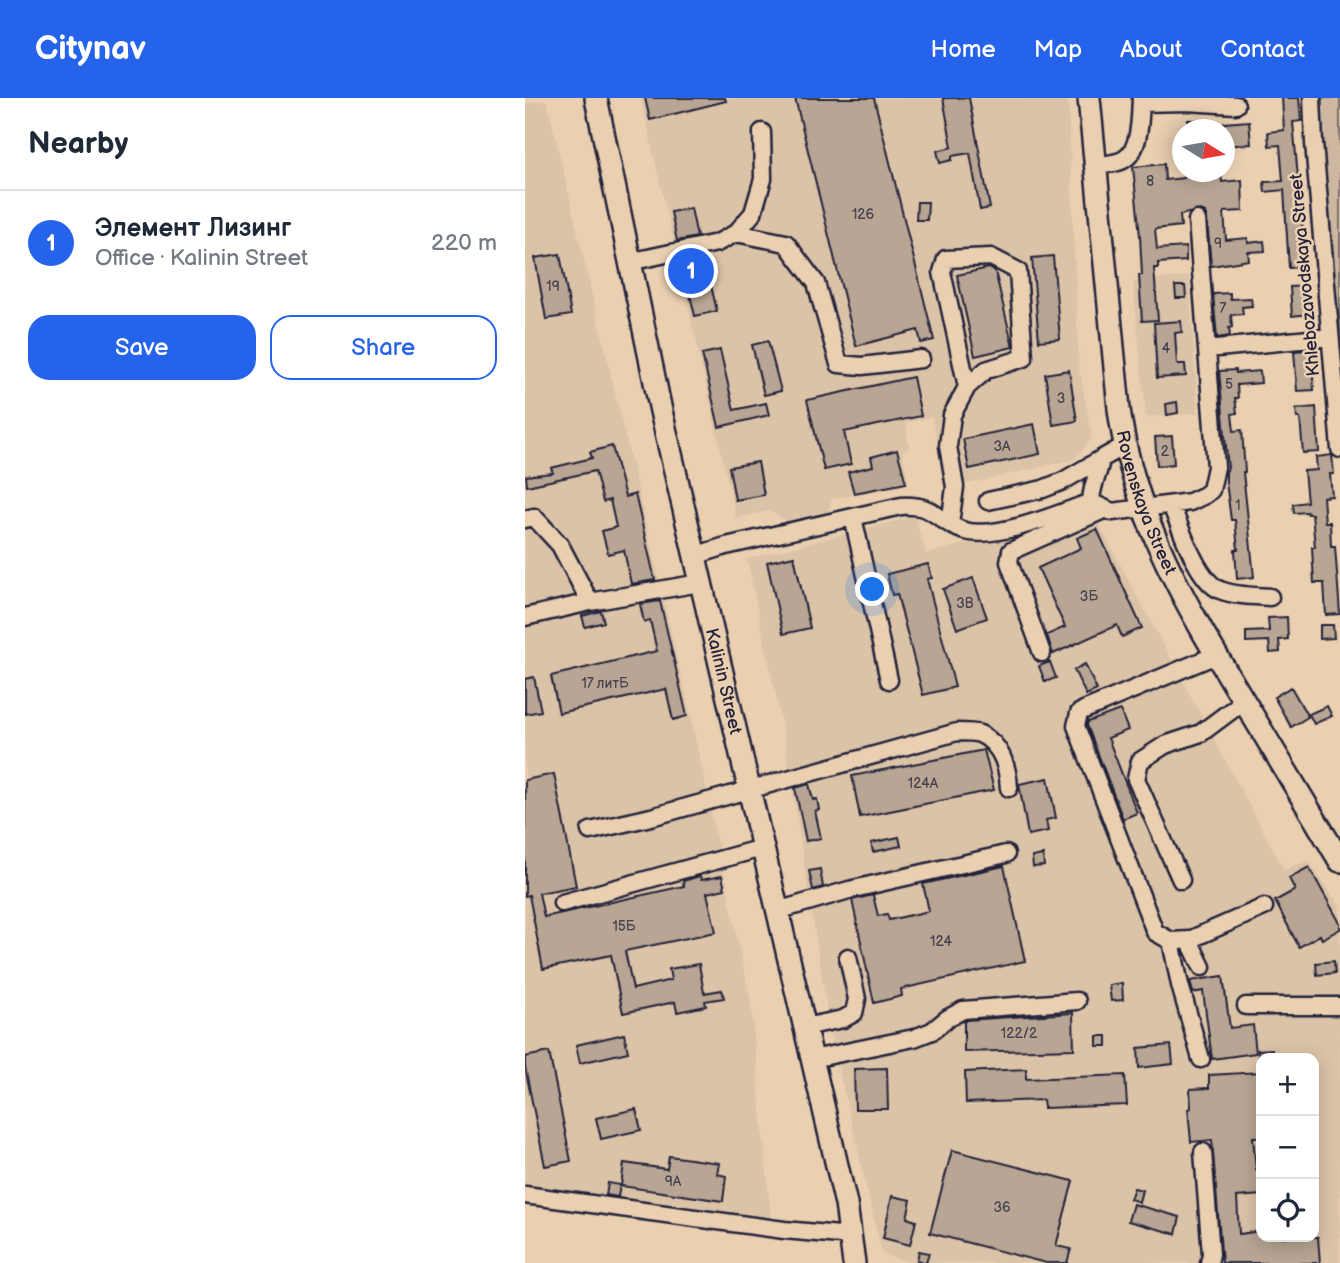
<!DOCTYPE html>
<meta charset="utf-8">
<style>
:root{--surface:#fff;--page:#f6f6f7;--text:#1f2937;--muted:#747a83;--line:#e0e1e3;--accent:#2563eb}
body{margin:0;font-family:"Balsamiq Sans",sans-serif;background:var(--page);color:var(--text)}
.controls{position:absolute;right:21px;bottom:21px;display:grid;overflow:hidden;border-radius:14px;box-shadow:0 4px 18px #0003}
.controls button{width:63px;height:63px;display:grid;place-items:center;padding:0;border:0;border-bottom:2px solid var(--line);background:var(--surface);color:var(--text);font:35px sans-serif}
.compass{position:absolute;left:647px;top:21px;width:63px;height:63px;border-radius:50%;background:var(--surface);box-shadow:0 4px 18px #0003;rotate:101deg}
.you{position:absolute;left:348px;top:492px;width:24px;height:24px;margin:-18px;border:5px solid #fff;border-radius:50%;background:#1a73e8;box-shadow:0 0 0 10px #1a73e833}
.badge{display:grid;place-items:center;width:46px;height:46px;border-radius:50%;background:var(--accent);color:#fff;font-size:23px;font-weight:700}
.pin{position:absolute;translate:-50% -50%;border:4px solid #fff;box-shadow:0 2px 7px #0006}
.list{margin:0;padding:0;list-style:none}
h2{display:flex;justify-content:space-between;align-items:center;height:91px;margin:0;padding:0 28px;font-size:30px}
h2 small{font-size:23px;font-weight:400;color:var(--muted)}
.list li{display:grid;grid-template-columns:46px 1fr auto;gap:21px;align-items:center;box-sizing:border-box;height:105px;padding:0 28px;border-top:2px solid var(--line)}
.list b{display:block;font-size:26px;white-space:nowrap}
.list p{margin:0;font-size:23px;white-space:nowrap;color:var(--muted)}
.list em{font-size:23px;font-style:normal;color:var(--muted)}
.actions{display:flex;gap:14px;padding:21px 28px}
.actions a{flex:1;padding:16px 0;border:2px solid var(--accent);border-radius:21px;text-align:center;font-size:24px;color:var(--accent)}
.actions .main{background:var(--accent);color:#fff}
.icon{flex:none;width:38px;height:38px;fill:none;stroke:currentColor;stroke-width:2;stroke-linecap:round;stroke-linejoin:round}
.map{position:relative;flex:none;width:815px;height:1165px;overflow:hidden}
header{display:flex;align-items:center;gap:42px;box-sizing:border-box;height:98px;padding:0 35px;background:var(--accent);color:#fff}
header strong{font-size:33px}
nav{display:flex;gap:38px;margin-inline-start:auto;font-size:24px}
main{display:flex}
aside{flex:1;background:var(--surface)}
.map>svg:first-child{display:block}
.built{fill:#dbc3a8;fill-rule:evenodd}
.green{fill:#cdb7a0;stroke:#786c6e;stroke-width:2}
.building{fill:#b8a593;stroke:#22223b;stroke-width:2}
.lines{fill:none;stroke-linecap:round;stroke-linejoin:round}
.minor-casing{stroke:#22223b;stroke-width:21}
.major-casing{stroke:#22223b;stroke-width:26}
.minor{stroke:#ead0b1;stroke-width:16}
.major{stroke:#ead0b1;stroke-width:21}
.labels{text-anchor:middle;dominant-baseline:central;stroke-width:5;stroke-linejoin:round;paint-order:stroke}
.number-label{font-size:14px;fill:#484351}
.street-label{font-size:18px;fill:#22223b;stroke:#ead0b1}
</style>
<header>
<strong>Citynav</strong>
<nav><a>Home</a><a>Map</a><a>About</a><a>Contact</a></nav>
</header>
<main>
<aside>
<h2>Nearby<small></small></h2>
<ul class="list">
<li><span class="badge">1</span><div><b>Элемент Лизинг</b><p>Office · Kalinin Street</p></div><em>220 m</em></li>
</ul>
<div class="actions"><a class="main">Save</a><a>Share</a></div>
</aside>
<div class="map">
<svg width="815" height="1165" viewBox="0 0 815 1165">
<rect width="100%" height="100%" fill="#ead0b1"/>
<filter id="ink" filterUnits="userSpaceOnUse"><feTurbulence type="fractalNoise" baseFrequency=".0143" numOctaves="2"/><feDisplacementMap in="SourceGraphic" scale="14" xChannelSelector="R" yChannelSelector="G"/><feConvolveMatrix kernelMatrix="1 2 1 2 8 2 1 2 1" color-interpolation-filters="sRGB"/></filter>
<g filter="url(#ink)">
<path class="built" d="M 116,0 L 543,0 L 554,269 L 567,340 L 550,361 L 421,391 L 407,319 L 381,325 L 384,349 L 377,354 L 384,387 L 307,401 L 303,416 L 263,424 L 244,413 L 211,420 Z
M 22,3 L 167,624 L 226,905 L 246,1121 L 0,1092 L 0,5 Z
M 664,178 L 673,315 L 621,319 L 608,184 Z
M 566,412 L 759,772 L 783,762 L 815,809 L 815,1165 L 388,1165 L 357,1156 L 306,938 L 259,637 L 222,461 L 390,418 L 401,456 ZM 736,960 L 789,960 L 789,1139 L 736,1139 Z"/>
<path class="green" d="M 791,0 L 815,0 L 815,276 Z"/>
<path class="building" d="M 120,0 L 200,0 L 201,3 L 125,22 Z
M 270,0 L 349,0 L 409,242 L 396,245 L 393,232 L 331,248 Z
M 418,0 L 444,0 L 465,110 L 455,112 L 445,55 L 427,58 L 427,62 L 415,65 L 412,53 L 427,49 Z
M 757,0 L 774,0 L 776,23 L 768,24 L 781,169 L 764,170 L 759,92 L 740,94 L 739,84 L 758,83 L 755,47 L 744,48 L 743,34 L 759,32 Z
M 663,22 L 674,22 L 674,32 L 663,32 Z
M 724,23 L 726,46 L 699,48 L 699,25 Z
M 639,66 L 640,82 L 659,80 L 658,74 L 696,74 L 697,84 L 717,82 L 718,113 L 699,114 L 701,142 L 723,140 L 723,145 L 739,143 L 740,153 L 723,154 L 724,162 L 686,168 L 682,121 L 680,115 L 676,112 L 655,117 L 656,128 L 630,131 L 632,151 L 661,149 L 661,163 L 633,165 L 633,170 L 629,170 L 633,222 L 617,223 L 614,177 L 617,177 L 615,138 L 608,69 Z
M 392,104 L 403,104 L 402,122 L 391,122 Z
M 166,110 L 172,139 L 152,143 L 146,114 Z
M 35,156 L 46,217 L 21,221 L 10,160 Z
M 528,158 L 535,241 L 514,243 L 507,160 Z
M 180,162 L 192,213 L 170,218 L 158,167 Z
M 464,170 L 470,173 L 488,249 L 450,258 L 432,177 Z
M 650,188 L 660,188 L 661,200 L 651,200 Z
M 782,188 L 784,216 L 767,218 L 765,189 Z
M 705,195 L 705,201 L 726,200 L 727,208 L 717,209 L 718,216 L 706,217 L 707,229 L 704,230 L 705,238 L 692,240 L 688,196 Z
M 656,223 L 657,234 L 650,235 L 652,266 L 660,266 L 661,278 L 632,280 L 629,225 Z
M 243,243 L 256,293 L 239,297 L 227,247 Z
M 793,251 L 793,255 L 786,255 L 789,292 L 772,293 L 769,253 Z
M 195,252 L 209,312 L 241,305 L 244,317 L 194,329 L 177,256 Z
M 544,272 L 552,323 L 528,327 L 520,276 Z
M 711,272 L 711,275 L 735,273 L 736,285 L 712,287 L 713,300 L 710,300 L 712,315 L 707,316 L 709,333 L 717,332 L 720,374 L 718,374 L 729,479 L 712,481 L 710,452 L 713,452 L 710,422 L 706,422 L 701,384 L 701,374 L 703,370 L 694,273 Z
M 388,279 L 396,318 L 319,334 L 326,366 L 299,372 L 282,302 Z
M 652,304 L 653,315 L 642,317 L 641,306 Z
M 791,309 L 794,354 L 778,355 L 775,320 L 772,320 L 771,311 Z
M 509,326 L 515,356 L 444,371 L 438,341 Z
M 647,338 L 649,366 L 632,368 L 630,339 Z
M 87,348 L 100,399 L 110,396 L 130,482 L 106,486 L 99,452 L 83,456 L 77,433 L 91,429 L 85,402 L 78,404 L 70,373 L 2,388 L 1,378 L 28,375 L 26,370 L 67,360 L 65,354 Z
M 372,352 L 381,385 L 329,395 L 323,374 L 348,368 L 346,359 Z
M 807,357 L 809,376 L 805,376 L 807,398 L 798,399 L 800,424 L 805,424 L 806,448 L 810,448 L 815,516 L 801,517 L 799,485 L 789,485 L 787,449 L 790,449 L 787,416 L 783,416 L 782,414 L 769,415 L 768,406 L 782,404 L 779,373 L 792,372 L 791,359 Z
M 233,364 L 239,397 L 210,402 L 204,369 Z
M 572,431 L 617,530 L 597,539 L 592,527 L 528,556 L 522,537 L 540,529 L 513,470 L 556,450 L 552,440 Z
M 269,458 L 285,530 L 258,536 L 242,464 Z
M 403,466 L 407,480 L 402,481 L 430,589 L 398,597 L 372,496 L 367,497 L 362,476 Z
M 448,480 L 462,520 L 432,531 L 418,491 Z
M 135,503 L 162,618 L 148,622 L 141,591 L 34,615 L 26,578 L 132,553 L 125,522 L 119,524 L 115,506 Z
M 76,513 L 79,524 L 60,529 L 57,518 Z
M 762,519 L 763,541 L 754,542 L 755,554 L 745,555 L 744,543 L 721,544 L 721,534 L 744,533 L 743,520 Z
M 795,527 L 808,527 L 809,540 L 795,541 Z
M 525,564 L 531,580 L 520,584 L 514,568 Z
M 560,566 L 572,592 L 561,597 L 549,572 Z
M 9,579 L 16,613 L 0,616 L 0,581 Z
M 766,589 L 783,619 L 766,629 L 749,599 Z
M 802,608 L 807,618 L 789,626 L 784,616 Z
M 595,612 L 603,632 L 583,640 L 612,715 L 598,721 L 562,627 L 563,624 Z
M 459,652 L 469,692 L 335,719 L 327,678 Z
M 29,676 L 51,788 L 14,795 L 19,819 L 159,788 L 158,783 L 175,778 L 176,782 L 197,778 L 200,791 L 182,795 L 191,834 L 100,853 L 108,891 L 146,882 L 144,871 L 174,866 L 179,895 L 197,892 L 199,900 L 180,903 L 181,908 L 152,914 L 150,904 L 98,915 L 86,857 L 18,871 L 4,797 L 0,798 L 0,682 Z
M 523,680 L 531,720 L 521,722 L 523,733 L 503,737 L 494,686 Z
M 284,686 L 288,702 L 292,701 L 294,712 L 290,713 L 296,740 L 281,743 L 270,690 Z
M 374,739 L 376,748 L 348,754 L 346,745 Z
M 518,757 L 519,768 L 508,769 L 507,759 Z
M 479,768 L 500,863 L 376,891 L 377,898 L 349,905 L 327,802 L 348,797 L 353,818 L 362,816 L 364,822 L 404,813 L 398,786 Z
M 784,769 L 815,825 L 815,831 L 797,841 L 795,837 L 774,849 L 750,803 L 770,792 L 764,780 Z
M 295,771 L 298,789 L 288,792 L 284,773 Z
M 809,863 L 810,875 L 792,877 L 791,865 Z
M 698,878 L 705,930 L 728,927 L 731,955 L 687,961 L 678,893 L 668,895 L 665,883 Z
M 597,885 L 598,902 L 586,903 L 584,887 Z
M 548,915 L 549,951 L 439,954 L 439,924 L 441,922 Z
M 99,936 L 103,954 L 55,965 L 51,947 Z
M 572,938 L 582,938 L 582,948 L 572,948 Z
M 646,947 L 648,966 L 614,970 L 613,950 Z
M 747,951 L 748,960 L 734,960 L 733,952 Z
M 24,954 L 46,1063 L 20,1068 L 0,969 L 0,959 Z
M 362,970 L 363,1011 L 330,1011 L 329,971 Z
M 501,971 L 501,981 L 600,977 L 602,1007 L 519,1010 L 518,1002 L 441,1005 L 440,974 Z
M 736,974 L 736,1039 L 728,1039 L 731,1071 L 736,1070 L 736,1097 L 712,1099 L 714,1136 L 736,1133 L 736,1139 L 793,1139 L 795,1165 L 697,1165 L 687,1042 L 666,1044 L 663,1011 L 666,1010 L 665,991 L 684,990 L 684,977 Z
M 111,1011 L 116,1032 L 76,1041 L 71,1020 Z
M 427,1052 L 548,1083 L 531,1148 L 546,1151 L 542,1165 L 521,1165 L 405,1135 Z
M 144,1058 L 194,1065 L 192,1076 L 201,1078 L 198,1103 L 96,1088 L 99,1065 L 142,1071 Z
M 83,1085 L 95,1087 L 93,1099 L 81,1097 Z
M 609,1090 L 617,1092 L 614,1104 L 605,1101 Z
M 367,1098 L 386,1102 L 382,1120 L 391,1123 L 385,1147 L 358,1140 Z
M 608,1106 L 655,1119 L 651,1136 L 603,1123 Z
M 394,1153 L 404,1155 L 401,1165 L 392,1162 Z"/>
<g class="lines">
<g class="minor-casing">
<path id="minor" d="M 661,0 L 661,4 L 711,7
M 787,0 L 789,45 L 815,351
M 616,5 L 661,4
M 571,68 C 580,66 590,66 598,62 C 616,53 615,18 616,0
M 211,135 L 261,145 L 291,185 L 314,266 L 337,268 L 396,261
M 104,164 L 192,145 L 211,135 L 228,115 L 238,81 L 237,34
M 682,251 L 805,239
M 463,403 L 518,391 L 538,383 L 576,361
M 566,404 C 566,388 574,376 576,361 L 599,348
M 646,407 C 656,430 672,482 695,492 C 710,498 729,498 745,499
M 328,419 L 364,582
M 0,421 L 9,419 L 35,447 L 65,504
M 425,426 L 430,389 L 423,348 L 427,317 L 442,289 L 461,272 L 499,260 L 493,173 L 466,159 L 421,161 L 417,174 L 442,289
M 169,458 L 201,448 L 376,408 C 414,406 411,425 440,433 C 471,442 536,415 566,404 L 587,414 L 665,404 L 680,397 L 686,392 L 691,369 L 672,122
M 0,519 L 65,504 L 175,485
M 517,555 L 484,464 L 486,453 L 581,411
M 691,557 L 559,612 L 554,615 L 551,628 L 630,834 L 646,843 L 664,842 L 739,809
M 65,733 L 126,719 L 432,634 C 439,634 449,634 455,636 C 476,646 483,669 484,690
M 656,782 L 611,681 L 615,663 L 640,647 L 676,635 L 719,603
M 37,805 L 237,750
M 252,813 L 324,792 L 481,756
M 664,842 L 677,869
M 646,843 L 655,887 L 676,961
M 721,908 L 815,908
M 279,929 L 318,921 L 329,915 L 332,901 L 323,859
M 287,961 L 389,940 L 407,933 L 423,920 L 438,912 L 552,903
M 678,1054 L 686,1156 L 684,1165
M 0,1097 L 259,1132 L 326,1138"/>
</g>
<g class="major-casing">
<g id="major">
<path id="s1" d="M 71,0 L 136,313 L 321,1106 L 329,1165"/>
<path id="s2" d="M 564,0 L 594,311 C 608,419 663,511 719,603 C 751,656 783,709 815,763"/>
</g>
</g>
<use href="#minor" class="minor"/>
<use href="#major" class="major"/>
</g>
</g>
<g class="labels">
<g class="number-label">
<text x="625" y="83">8</text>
<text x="338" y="116">126</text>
<text x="693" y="145">9</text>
<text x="28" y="188">19</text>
<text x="698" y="210">7</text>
<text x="641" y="250">4</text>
<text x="704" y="286">5</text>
<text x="536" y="300">3</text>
<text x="477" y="348">3А</text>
<text x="640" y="353">2</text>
<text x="713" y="407">1</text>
<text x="564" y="498">3Б</text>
<text x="440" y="505">3В</text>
<text x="80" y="585">17 литБ</text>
<text x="398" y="685">124А</text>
<text x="99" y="828">15Б</text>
<text x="416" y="843">124</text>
<text x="494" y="935">122/2</text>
<text x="148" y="1083">9А</text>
<text x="477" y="1109">36</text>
</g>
<g class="street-label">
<text transform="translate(780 177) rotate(-95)">Khlebozavodskaya Street</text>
<text stroke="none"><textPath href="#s2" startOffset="410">Rovenskaya Street</textPath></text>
<text stroke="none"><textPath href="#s1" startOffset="597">Kalinin Street</textPath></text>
</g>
</g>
</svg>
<div class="controls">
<button>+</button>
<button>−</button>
<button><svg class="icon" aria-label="locate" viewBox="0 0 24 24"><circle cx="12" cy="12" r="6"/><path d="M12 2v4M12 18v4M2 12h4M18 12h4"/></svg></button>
</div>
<svg class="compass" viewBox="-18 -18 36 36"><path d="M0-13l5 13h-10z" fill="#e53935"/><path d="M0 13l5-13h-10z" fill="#747a83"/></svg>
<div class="you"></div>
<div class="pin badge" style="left:166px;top:173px">1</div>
</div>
</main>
